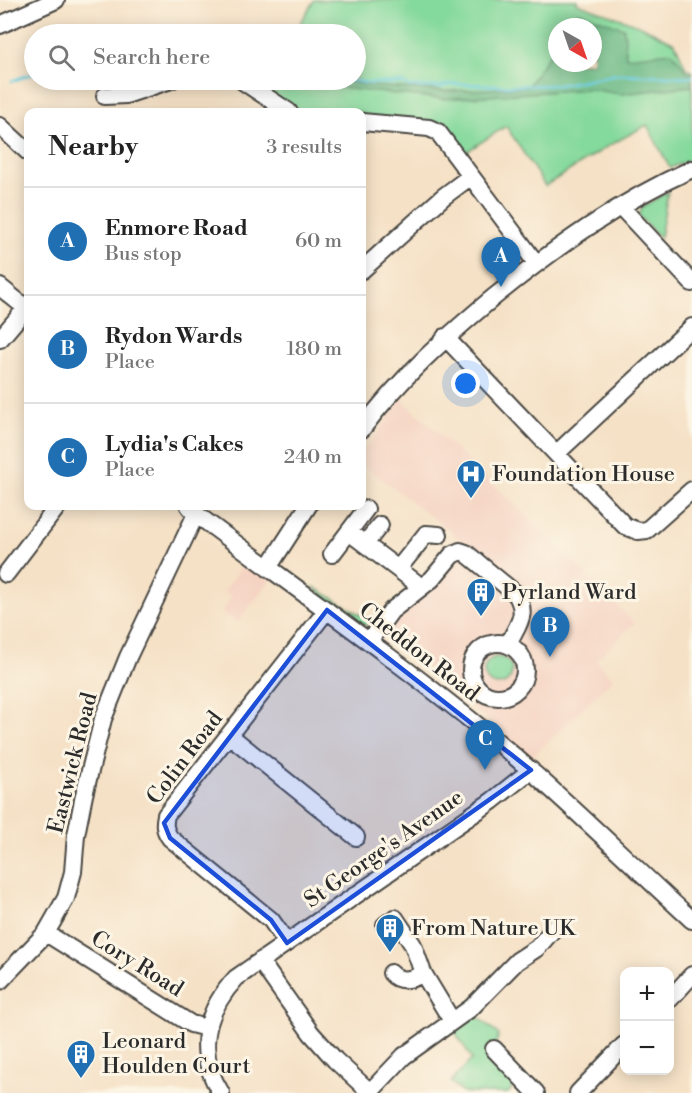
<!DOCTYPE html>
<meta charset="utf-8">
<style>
:root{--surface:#fff;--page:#f6f6f6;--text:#222;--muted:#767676;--line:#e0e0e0;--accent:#1f6fb2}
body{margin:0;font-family:"Libre Bodoni",serif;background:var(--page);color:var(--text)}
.controls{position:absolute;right:18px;bottom:18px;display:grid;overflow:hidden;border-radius:12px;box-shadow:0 3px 15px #0003}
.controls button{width:54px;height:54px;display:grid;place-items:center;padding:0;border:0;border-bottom:2px solid var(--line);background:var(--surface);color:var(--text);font:30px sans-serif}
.compass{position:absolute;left:548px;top:18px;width:54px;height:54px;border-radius:50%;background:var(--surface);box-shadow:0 3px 15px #0003;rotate:140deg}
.you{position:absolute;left:466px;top:384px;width:21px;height:21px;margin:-15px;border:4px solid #fff;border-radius:50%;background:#1a73e8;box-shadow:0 0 0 9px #1a73e833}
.badge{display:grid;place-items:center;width:39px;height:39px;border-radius:50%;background:var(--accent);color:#fff;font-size:20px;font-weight:700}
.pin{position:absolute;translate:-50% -50px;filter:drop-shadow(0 2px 3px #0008)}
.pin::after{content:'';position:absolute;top:32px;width:21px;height:18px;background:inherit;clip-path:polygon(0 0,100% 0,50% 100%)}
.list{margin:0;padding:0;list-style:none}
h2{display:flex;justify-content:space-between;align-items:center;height:78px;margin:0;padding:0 24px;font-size:26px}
h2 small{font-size:20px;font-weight:400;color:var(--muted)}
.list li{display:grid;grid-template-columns:39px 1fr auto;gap:18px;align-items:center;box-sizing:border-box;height:108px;padding:0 24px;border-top:2px solid var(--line)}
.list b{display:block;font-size:22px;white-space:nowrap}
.list p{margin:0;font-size:20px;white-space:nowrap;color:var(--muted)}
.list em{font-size:20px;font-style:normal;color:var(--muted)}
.icon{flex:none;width:33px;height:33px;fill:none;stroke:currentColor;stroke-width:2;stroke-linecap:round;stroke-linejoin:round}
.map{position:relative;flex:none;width:692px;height:1093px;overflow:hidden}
.search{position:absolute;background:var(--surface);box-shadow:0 3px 15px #0003;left:24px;top:24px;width:342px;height:66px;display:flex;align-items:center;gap:15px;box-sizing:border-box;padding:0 21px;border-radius:33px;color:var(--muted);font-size:22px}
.panel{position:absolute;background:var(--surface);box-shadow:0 3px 15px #0003;left:24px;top:108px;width:342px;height:402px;border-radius:12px}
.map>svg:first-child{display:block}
.built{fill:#f5d3c2}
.green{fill:#84d99c;stroke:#588264;stroke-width:1.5;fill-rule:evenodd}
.forest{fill:#6bb984;stroke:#4b7258;stroke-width:1.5}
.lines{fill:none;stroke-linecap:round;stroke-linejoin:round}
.stream{stroke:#60c9dc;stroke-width:3}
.minor-casing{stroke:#494642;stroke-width:20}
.minor{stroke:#fff;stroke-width:16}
.marked{fill:#1d4ed8;fill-opacity:0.2;stroke:#1d4ed8;stroke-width:4.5;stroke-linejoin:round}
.labels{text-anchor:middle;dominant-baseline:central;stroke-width:6;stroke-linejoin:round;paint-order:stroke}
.poi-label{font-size:22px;fill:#2b2b2b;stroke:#fcf5e5;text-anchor:start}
.street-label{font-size:22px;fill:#2b2b2b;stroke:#fcf5e5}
</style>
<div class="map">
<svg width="692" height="1093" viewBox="0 0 692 1093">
<rect width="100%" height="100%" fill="#fcf5e5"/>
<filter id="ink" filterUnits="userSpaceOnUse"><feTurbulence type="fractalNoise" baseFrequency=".0167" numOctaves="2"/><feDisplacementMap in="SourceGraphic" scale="12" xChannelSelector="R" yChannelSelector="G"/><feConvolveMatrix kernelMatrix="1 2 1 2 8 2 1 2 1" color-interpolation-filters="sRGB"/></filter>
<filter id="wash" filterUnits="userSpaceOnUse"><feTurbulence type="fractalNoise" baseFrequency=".008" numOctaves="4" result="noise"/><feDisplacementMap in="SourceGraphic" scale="24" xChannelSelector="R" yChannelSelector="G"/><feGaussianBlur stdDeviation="1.35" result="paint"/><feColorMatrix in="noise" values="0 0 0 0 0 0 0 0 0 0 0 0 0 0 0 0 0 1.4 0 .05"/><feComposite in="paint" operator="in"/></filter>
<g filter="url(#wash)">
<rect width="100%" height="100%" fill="#f5e1c6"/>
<path class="built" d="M 401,398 L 523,512 L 635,623 L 596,660 L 613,679 L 532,757 L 463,700 L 434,672 L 387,631 L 396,618 L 439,583 L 460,558 L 471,551 L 450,531 L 362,464 L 362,450 L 374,439 Z
M 246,561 L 271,579 L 238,622 L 222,613 L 231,596 L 224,591 Z"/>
<path class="green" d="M 314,0 L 577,0 L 577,3 L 641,26 L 675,43 L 686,68 L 692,71 L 692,159 L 670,168 L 647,125 L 610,145 L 545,186 L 506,126 L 463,154 L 446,132 L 362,118 L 362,112 L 299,112 L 249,80 L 356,80 L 356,34 L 294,34 ZM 557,27 L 593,27 L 593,63 L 557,63 Z
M 668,192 L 660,238 L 639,216 L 642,207 Z
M 314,587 L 373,622 L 365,625 L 358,622 L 316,591 Z
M484 671a14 14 0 1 1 28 0a14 14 0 1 1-28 0Z
M 471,1011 L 499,1035 L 493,1050 L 520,1080 L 508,1093 L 463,1093 L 451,1082 L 472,1059 L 452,1027 Z"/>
<path class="forest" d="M 578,12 L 624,28 L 626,57 L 672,52 L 688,73 L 692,72 L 692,86 L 621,94 L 589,89 L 444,99 L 349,89 L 296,80 L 337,80 L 370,86 L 448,91 L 527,87 L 557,43 L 557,63 L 593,63 L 593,27 L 568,27 Z"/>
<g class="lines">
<path class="stream" d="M 348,80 L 367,83 L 402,83 L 410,87 L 439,87 L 454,84 L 513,86 L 559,85 L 617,74 L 692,77
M 12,81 L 34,73"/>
</g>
</g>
<g filter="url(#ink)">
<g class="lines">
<g class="minor-casing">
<path id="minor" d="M 0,25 L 56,0
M 241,80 L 289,112
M 105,96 L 126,95 L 171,80
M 362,122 L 429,128 L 438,132 L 536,263
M 0,126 L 28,152
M 621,207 L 692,283
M 362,270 L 443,197 L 471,176
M 0,287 L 26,308
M 445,337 L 625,526 L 638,531 L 647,530 L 692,490
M 0,339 L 28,306
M 362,429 C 399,379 446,337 494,297 C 555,248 620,201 692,169
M 557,453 L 692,327
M 189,506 L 196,514 C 295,588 398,660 494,739 C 563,796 626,860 692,920
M 349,532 L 415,582 L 419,588
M 365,544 L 380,525
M 332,554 L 366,509
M 268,568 L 308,506
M 398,569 L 426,534 L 439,535
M 6,574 L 58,506
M 369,641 L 391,611 L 432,579 L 452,555 L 460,551 L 466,553 L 516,594 C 529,615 517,625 508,645
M471 670a27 27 0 1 1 54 0a27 27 0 1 1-54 0Z
M 229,735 L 356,837
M 385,925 L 395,918 L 413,945 L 423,973 L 452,1021
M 46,933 L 191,1024 L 207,1028
M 287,943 L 271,920 L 170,838 C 164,830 164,824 166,815 L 327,610
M 260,961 L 311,1033 L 335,1060 L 371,1093
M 391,973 C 399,983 413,980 423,973
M 0,981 L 46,933 L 66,898 L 73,872 L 76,835 L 84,795 L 103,719 L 128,657 L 196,514
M 670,999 L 692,975
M 494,1049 L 536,1093
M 370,1092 L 404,1056 L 471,1008 L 517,961 L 537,948 L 557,925
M 221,1093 C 195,1052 205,1012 236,978 L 492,801 L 531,770
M 578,1093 L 624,1045"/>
</g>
<use href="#minor" class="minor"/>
</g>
</g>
<path class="marked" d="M 327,610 L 531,770 L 287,943 L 271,920 L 170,838 L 164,823 Z"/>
<defs>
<g id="hospital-pin" transform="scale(1.5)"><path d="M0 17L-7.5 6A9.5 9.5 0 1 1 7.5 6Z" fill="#1f6fb2" stroke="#fcf5e5"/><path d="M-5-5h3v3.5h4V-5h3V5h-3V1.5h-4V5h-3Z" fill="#fff"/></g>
<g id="building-pin" transform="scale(1.5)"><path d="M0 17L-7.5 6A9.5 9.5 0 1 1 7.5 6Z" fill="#1f6fb2" stroke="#fcf5e5"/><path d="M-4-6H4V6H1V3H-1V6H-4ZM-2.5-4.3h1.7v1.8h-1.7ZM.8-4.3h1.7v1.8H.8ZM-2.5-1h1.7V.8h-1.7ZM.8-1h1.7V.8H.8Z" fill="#fff"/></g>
</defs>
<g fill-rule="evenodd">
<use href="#hospital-pin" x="471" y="474"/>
<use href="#building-pin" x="481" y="592"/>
<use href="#building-pin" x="390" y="928"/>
<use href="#building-pin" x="81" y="1054"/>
</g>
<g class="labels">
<g class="poi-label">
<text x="492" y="474">Foundation House</text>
<text x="502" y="592">Pyrland Ward</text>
<text x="411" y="928">From Nature UK</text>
<text x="102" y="1041">Leonard<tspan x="102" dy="25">Houlden Court</tspan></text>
</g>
<g class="street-label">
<text transform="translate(419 652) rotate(38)">Cheddon Road</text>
<text transform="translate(185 758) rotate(-53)">Colin Road</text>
<text transform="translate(73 763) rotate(-76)">Eastwick Road</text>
<text transform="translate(384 849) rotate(-35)">St George's Avenue</text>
<text transform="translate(137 964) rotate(32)">Cory Road</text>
</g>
</g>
</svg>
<div class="controls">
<button>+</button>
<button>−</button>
</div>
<svg class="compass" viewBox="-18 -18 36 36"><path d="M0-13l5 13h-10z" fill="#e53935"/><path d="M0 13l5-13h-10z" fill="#767676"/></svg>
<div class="you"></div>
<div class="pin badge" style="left:501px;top:287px">A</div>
<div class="pin badge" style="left:550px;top:657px">B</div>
<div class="pin badge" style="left:485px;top:770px">C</div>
<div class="search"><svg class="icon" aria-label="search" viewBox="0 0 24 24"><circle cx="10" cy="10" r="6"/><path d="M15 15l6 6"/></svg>Search here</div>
<section class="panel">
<h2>Nearby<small>3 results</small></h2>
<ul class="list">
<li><span class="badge">A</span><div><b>Enmore Road</b><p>Bus stop</p></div><em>60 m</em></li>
<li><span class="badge">B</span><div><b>Rydon Wards</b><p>Place</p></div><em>180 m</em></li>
<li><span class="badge">C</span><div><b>Lydia's Cakes</b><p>Place</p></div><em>240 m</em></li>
</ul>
</section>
</div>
